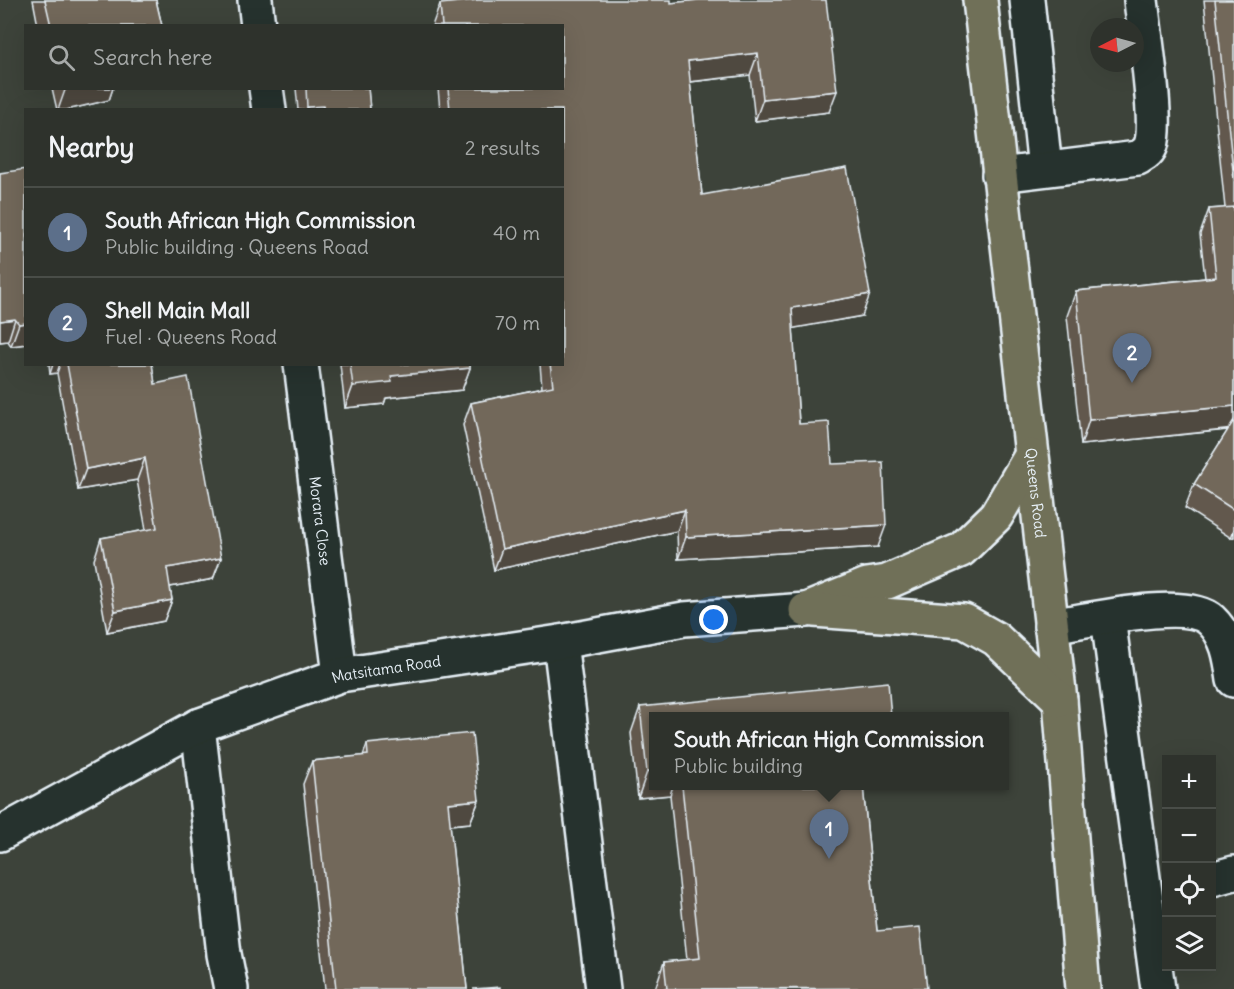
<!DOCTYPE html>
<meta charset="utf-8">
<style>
:root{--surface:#2e322c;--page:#3a3e38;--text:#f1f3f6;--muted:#a7aaa9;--line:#494d48;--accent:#ff9aa2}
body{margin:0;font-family:Delius,sans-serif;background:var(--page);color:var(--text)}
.controls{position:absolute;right:18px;bottom:18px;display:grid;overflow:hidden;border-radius:0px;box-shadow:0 6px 24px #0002}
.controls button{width:54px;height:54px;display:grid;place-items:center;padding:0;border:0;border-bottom:2px solid var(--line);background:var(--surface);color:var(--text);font:30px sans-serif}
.compass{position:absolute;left:1090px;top:18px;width:54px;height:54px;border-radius:50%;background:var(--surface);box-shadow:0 6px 24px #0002;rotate:264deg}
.you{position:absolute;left:714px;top:620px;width:21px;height:21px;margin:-15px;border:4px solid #fff;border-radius:50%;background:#1a73e8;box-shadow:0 0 0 9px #1a73e833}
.badge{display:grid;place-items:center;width:39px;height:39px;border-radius:50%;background:var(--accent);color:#fff;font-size:20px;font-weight:700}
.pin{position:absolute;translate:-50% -50px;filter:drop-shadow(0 2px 3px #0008)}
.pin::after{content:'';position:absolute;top:32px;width:21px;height:18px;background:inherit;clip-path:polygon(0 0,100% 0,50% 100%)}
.popup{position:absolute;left:649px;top:712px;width:360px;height:78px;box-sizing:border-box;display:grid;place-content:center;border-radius:0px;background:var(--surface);filter:drop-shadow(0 2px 4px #0005);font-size:20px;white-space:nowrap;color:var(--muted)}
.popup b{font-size:22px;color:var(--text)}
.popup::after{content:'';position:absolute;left:50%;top:100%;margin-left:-12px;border:12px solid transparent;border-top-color:var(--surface)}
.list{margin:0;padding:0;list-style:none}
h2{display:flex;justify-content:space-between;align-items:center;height:78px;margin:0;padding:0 24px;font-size:26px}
h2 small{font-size:20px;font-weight:400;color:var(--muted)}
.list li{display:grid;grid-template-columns:39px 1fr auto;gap:18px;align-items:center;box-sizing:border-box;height:90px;padding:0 24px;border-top:2px solid var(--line)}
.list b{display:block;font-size:22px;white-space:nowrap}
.list p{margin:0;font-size:20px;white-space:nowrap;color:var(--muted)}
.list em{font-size:20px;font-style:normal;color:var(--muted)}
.icon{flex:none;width:33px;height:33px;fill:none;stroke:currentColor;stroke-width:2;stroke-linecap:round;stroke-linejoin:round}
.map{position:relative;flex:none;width:1234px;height:989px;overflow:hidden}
.search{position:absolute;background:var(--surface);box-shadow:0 6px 24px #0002;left:24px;top:24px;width:540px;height:66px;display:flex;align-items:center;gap:15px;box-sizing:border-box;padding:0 21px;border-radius:0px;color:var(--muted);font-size:22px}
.panel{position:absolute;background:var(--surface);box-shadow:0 6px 24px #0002;left:24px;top:108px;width:540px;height:258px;border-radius:0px}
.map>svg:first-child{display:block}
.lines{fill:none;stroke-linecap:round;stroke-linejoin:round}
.minor-casing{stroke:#e8f1f8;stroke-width:38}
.major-casing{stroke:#e8f1f8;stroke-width:38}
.minor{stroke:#26332d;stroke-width:33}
.major{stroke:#706f59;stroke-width:33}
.wall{fill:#62594d;stroke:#e8f1f8;stroke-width:1.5}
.shaded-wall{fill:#50493f;stroke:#e8f1f8;stroke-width:1.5}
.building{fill:#72685a;stroke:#e8f1f8;stroke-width:1.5}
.labels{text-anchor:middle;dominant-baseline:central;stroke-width:4.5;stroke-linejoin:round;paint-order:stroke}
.street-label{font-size:15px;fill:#e8f1f8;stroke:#26332d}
</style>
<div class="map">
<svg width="1234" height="989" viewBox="0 0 1234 989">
<rect width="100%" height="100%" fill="#3d433a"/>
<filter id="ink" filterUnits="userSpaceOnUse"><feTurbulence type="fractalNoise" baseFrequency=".0167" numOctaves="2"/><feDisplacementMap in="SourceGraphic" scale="12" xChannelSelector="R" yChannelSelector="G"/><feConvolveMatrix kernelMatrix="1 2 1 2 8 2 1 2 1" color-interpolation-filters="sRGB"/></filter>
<g filter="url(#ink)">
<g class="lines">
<g class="minor-casing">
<g id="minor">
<path d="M 255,0 L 258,26"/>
<path d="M 1027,0 L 1045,169"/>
<path d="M 266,88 L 269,110"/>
<path d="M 999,175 L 1138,158 C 1144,154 1149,152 1151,145 C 1159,123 1144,29 1141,0"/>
<path id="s1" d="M 301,364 L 340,675"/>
<path d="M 1108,618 L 1158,989"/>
<path d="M 1051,626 C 1085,621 1186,597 1211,620 C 1228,636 1231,659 1234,680"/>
<path d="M 560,642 L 603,989"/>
<path d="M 198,726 L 224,954 L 231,989"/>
<path id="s2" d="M 0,834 L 198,726 L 340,675 L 560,642 L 684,619 L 806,610"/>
<path d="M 1212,879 L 1234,873"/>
</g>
</g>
<g class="major-casing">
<g id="major">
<path id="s3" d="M 980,0 L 1060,700 L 1083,989"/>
<path d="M 806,610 L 867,585 L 887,582 L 961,550 L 996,516 L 1031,456"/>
<path d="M 814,610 L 964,621 L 996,639 L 1060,700"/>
</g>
</g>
<use href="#minor" class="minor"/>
<use href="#major" class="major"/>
</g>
<path class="wall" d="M 33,0 L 156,0 L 162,26 L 38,26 Z
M 699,0 L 829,112 L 755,121 L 750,75 L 690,82 L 702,195 L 862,316 L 793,328 L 799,424 L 832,464 L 878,547 L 678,559 L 677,531 L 494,570 L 463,425 L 471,403 L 542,388 L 540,364 L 562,364 L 562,110 L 440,110 L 438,88 L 562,88 L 562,26 L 432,26 L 440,4 L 671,3 Z
M 1204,0 L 1234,0 L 1234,537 L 1231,538 L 1185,508 L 1194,484 L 1228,430 L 1081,445 L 1067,316 L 1076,291 L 1205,278 L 1200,234 L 1209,209 L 1225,208 Z
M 52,88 L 113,88 L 109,100 L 66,110 L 57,110 Z
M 296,88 L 368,88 L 370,110 L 298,110 Z
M 0,173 L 26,344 L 11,346 L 8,341 L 0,342 Z
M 49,364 L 152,364 L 155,384 L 221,558 L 213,579 L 170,587 L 172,600 L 164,621 L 107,632 L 94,560 L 101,538 L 146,530 L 137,480 L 78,490 L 57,373 L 50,374 Z
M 340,364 L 470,364 L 470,368 L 462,390 L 386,398 L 384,404 L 345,408 Z
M 640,707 L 654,717 L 654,786 L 863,786 L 877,931 L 927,989 L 655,989 L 664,962 L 687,960 L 670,795 L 638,798 L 631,733 Z
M 367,744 L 479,800 L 470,823 L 450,825 L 467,989 L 325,989 L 303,784 L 312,761 L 363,756 Z"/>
<path class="shaded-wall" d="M 758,53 L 750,75 L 680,83 L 688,61 Z
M 70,88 L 113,88 L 109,100 L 66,110 L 58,110 L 65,90 Z
M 837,91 L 829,112 L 755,121 L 763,99 Z
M 323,106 L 322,110 L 307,110 L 307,107 Z
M 870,294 L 862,316 L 784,330 L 792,308 Z
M 15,319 L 8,341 L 0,342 L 0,321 Z
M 26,323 L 26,344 L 11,346 L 19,324 Z
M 53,364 L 60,364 L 57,373 L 50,374 Z
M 470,368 L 462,390 L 386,398 L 384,404 L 345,408 L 353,386 L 391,376 Z
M 1234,406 L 1234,429 L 1081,445 L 1089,420 Z
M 145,458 L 137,480 L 78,490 L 86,469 Z
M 685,510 L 677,531 L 494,570 L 502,549 Z
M 886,525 L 878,547 L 678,559 L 686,537 Z
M 1234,529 L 1234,537 L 1231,538 Z
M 221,558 L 213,579 L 159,589 L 167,568 Z
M 172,600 L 164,621 L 107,632 L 115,611 Z
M 654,771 L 654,786 L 673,786 L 670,795 L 638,798 L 647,772 Z
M 479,800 L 470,823 L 439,826 L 448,803 Z"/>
<path class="building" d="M 45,0 L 156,0 L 162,26 L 51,26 Z
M 478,0 L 671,0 L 671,3 L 699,0 L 826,0 L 837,91 L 763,99 L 758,53 L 688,61 L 702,195 L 847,168 L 870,294 L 792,308 L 799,424 L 829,422 L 832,464 L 883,462 L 886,525 L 686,537 L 685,510 L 502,549 L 471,403 L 553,386 L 550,364 L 562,364 L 562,110 L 450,110 L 448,88 L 562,88 L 562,26 L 442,26 L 440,4 Z
M 1215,0 L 1234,0 L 1234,180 Z
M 306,88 L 368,88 L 370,110 L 324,110 L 323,106 L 307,107 Z
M 26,169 L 26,323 L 19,324 L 15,319 L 0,321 L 0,173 Z
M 1234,207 L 1234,406 L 1089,420 L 1076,291 L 1216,277 L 1209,209 Z
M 67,364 L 152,364 L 155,384 L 188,377 L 221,558 L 167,568 L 172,600 L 115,611 L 101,538 L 157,528 L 145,458 L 86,469 Z
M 350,364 L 470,364 L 470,368 L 391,376 L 392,382 L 353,386 Z
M 1234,420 L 1234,510 L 1194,484 Z
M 888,682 L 891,717 L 654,717 L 654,771 L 647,772 L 640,707 Z
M 472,733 L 479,800 L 448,803 L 467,989 L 336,989 L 312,761 L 368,755 L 367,744 Z
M 682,786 L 863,786 L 877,931 L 920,927 L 927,988 L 667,989 L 664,962 L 700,958 Z
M 500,987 L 500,989 L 473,989 Z"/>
</g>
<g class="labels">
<g class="street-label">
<text stroke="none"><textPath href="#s3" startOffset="496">Queens Road</textPath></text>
<text stroke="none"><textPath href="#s1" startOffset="158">Morara Close</textPath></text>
<text stroke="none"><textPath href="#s2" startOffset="423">Matsitama Road</textPath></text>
</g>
</g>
</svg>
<div class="controls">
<button>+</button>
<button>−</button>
<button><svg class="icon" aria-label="locate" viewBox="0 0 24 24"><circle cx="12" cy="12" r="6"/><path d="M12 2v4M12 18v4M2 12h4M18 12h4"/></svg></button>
<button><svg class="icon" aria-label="layers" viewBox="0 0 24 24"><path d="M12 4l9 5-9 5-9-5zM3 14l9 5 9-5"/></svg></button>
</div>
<svg class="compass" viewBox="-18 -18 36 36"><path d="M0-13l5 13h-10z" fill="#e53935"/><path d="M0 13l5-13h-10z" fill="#a7aaa9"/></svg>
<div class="you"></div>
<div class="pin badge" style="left:829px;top:859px;background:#5c6f8a">1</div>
<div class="popup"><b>South African High Commission</b>Public building</div>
<div class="pin badge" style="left:1132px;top:383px;background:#5c6f8a">2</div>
<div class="search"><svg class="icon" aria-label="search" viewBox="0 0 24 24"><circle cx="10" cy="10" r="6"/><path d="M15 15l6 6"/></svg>Search here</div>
<section class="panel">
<h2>Nearby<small>2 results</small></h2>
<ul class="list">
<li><span class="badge" style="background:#5c6f8a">1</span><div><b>South African High Commission</b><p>Public building · Queens Road</p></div><em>40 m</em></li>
<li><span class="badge" style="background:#5c6f8a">2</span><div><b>Shell Main Mall</b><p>Fuel · Queens Road</p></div><em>70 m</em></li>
</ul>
</section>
</div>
